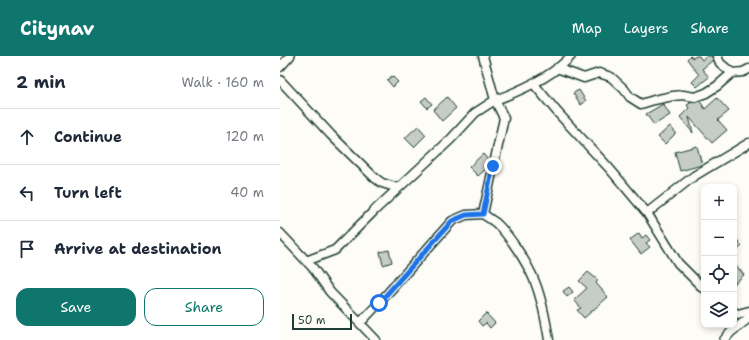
<!DOCTYPE html>
<meta charset="utf-8">
<style>
:root{--surface:#fff;--page:#f2f2f3;--text:#1f2937;--muted:#747a83;--line:#e0e1e3;--accent:#0f766e}
body{margin:0;font-family:"Shantell Sans",sans-serif;background:var(--page);color:var(--text)}
.controls{position:absolute;right:12px;bottom:12px;display:grid;overflow:hidden;border-radius:8px;box-shadow:0 2px 6px #0003}
.controls button{width:36px;height:36px;display:grid;place-items:center;padding:0;border:0;border-bottom:1px solid var(--line);background:var(--surface);color:var(--text);font:20px sans-serif}
.scale{position:absolute;left:12px;bottom:10px;width:60px;box-sizing:border-box;padding-left:4px;border:2px solid #1f3d34;border-top:0;font-size:11px;line-height:14px;white-space:nowrap;color:#1f3d34;-webkit-text-stroke:3px #fdfcf7;paint-order:stroke}
.stop{position:absolute;width:12px;height:12px;margin:-9px;border:3px solid #1a73e8;border-radius:50%;background:#fff}
.stop.end{background:#1a73e8;border-color:#fff;box-shadow:0 1px 4px #0008}
.list{margin:0;padding:0;list-style:none}
h2{display:flex;justify-content:space-between;align-items:center;height:52px;margin:0;padding:0 16px;font-size:17px}
h2 small{font-size:13px;font-weight:400;color:var(--muted)}
.list li{display:grid;grid-template-columns:26px 1fr auto;gap:12px;align-items:center;box-sizing:border-box;height:56px;padding:0 16px;border-top:1px solid var(--line)}
.list b{display:block;font-size:15px;white-space:nowrap}
.list em{font-size:13px;font-style:normal;color:var(--muted)}
.actions{display:flex;gap:8px;padding:12px 16px}
.actions a{flex:1;padding:9px 0;border:1px solid var(--accent);border-radius:12px;text-align:center;font-size:14px;color:var(--accent)}
.actions .main{background:var(--accent);color:#fff}
.icon{flex:none;width:22px;height:22px;fill:none;stroke:currentColor;stroke-width:2;stroke-linecap:round;stroke-linejoin:round}
.map{position:relative;flex:none;width:469px;height:284px;overflow:hidden}
header{display:flex;align-items:center;gap:24px;box-sizing:border-box;height:56px;padding:0 20px;background:var(--accent);color:#fff}
header strong{font-size:19px}
nav{display:flex;gap:22px;margin-inline-start:auto;font-size:14px}
main{display:flex}
aside{flex:1;background:var(--surface)}
.map>svg:first-child{display:block}
.building{fill:#c6cdc7;stroke:#1f3d34}
.lines{fill:none;stroke-linecap:round;stroke-linejoin:round}
.minor-casing{stroke:#1f3d34;stroke-width:11}
.minor{stroke:#fdfcf7;stroke-width:8}
.route{stroke:#1a73e8;stroke-width:5}
</style>
<header>
<strong>Citynav</strong>
<nav><a>Map</a><a>Layers</a><a>Share</a></nav>
</header>
<main>
<aside>
<h2>2 min<small>Walk · 160 m</small></h2>
<ul class="list">
<li><svg class="icon" aria-label="ahead" viewBox="0 0 24 24"><path d="M12 20V5M6 11l6-6 6 6"/></svg><div><b>Continue</b></div><em>120 m</em></li>
<li><svg class="icon" aria-label="left" viewBox="0 0 24 24"><path d="M17 20v-9H6M10 6l-5 5 5 5"/></svg><div><b>Turn left</b></div><em>40 m</em></li>
<li><svg class="icon" aria-label="arrive" viewBox="0 0 24 24"><path d="M6 21V4h12l-3 4 3 4H6"/></svg><div><b>Arrive at destination</b></div></li>
</ul>
<div class="actions"><a class="main">Save</a><a>Share</a></div>
</aside>
<div class="map">
<svg width="469" height="284" viewBox="0 0 469 284">
<rect width="100%" height="100%" fill="#fdfcf7"/>
<filter id="ink" filterUnits="userSpaceOnUse"><feTurbulence type="fractalNoise" baseFrequency=".025" numOctaves="2"/><feDisplacementMap in="SourceGraphic" scale="8" xChannelSelector="R" yChannelSelector="G"/><feConvolveMatrix kernelMatrix="1 2 1 2 8 2 1 2 1" color-interpolation-filters="sRGB"/></filter>
<g filter="url(#ink)">
<path class="building" d="M 410,0 L 413,2 L 416,0 L 419,0 L 422,4 L 427,0 L 432,0 L 433,4 L 422,13 L 429,21 L 417,31 L 412,26 L 419,19 L 407,3 Z
M 112,20 L 118,26 L 113,31 L 107,24 Z
M 299,34 L 306,45 L 301,49 L 293,37 Z
M 146,41 L 152,48 L 147,52 L 141,45 Z
M 167,41 L 176,52 L 162,65 L 153,54 Z
M 437,42 L 449,55 L 438,64 L 447,74 L 432,87 L 409,61 L 413,77 L 400,61 L 409,52 L 407,49 L 412,46 L 416,46 L 420,45 L 425,53 Z
M 383,48 L 390,59 L 374,69 L 366,58 Z
M 138,70 L 146,79 L 134,91 L 125,82 Z
M 390,70 L 396,77 L 385,88 L 378,81 Z
M 417,90 L 422,109 L 400,115 L 395,96 Z
M 203,98 L 209,105 L 208,111 L 198,120 L 189,111 Z
M 359,177 L 362,182 L 366,179 L 370,184 L 366,187 L 370,191 L 361,198 L 350,184 Z
M 454,180 L 462,190 L 454,197 Z
M 109,194 L 112,206 L 103,209 L 100,196 Z
M 454,207 L 464,219 L 454,228 Z
M 308,216 L 318,224 L 316,227 L 328,241 L 304,262 L 297,254 L 301,252 L 294,244 L 307,232 L 299,225 Z
M 289,231 L 293,236 L 287,241 L 283,235 Z
M 206,257 L 215,267 L 210,272 L 206,267 L 202,270 L 198,265 Z"/>
<g class="lines">
<g class="minor-casing">
<path id="minor" d="M 437,0 L 440,7 L 452,17
M 0,11 L 10,0
M 277,12 L 304,22 L 319,17 L 331,21 L 344,33 L 350,41 L 361,48 L 374,44 L 393,40 L 403,39 L 415,41 L 426,37 L 437,30 L 452,17 L 463,16 L 469,13
M 0,24 L 51,79 L 95,122 L 102,127 L 118,132
M 253,27 L 278,57 L 329,112 L 367,157 L 398,207 L 424,233
M 367,157 L 414,120 L 469,87
M 203,158 C 207,161 212,164 216,167 C 230,180 248,208 255,226 C 262,244 266,265 269,284
M 0,177 L 33,212 L 50,236 L 96,284
M 26,205 L 55,194 L 96,153 L 171,83 L 195,57 L 215,44 L 203,0
M 454,256 L 458,258 L 469,255
M 80,267 L 99,247 L 172,165 L 186,159 L 203,158 L 224,62 L 215,44 C 240,35 273,20 291,0
M 444,284 L 451,276 L 469,262"/>
</g>
<use href="#minor" class="minor"/>
</g>
</g>
<g class="lines" filter="url(#ink)">
<path class="route" d="M 99,247 L 172,165 L 186,159 L 203,158 L 213,110"/>
</g>
</svg>
<div class="controls">
<button>+</button>
<button>−</button>
<button><svg class="icon" aria-label="locate" viewBox="0 0 24 24"><circle cx="12" cy="12" r="6"/><path d="M12 2v4M12 18v4M2 12h4M18 12h4"/></svg></button>
<button><svg class="icon" aria-label="layers" viewBox="0 0 24 24"><path d="M12 4l9 5-9 5-9-5zM3 14l9 5 9-5"/></svg></button>
</div>
<div class="scale">50 m</div>
<div class="stop" style="left:99px;top:247px"></div>
<div class="stop end" style="left:213px;top:110px"></div>
</div>
</main>
